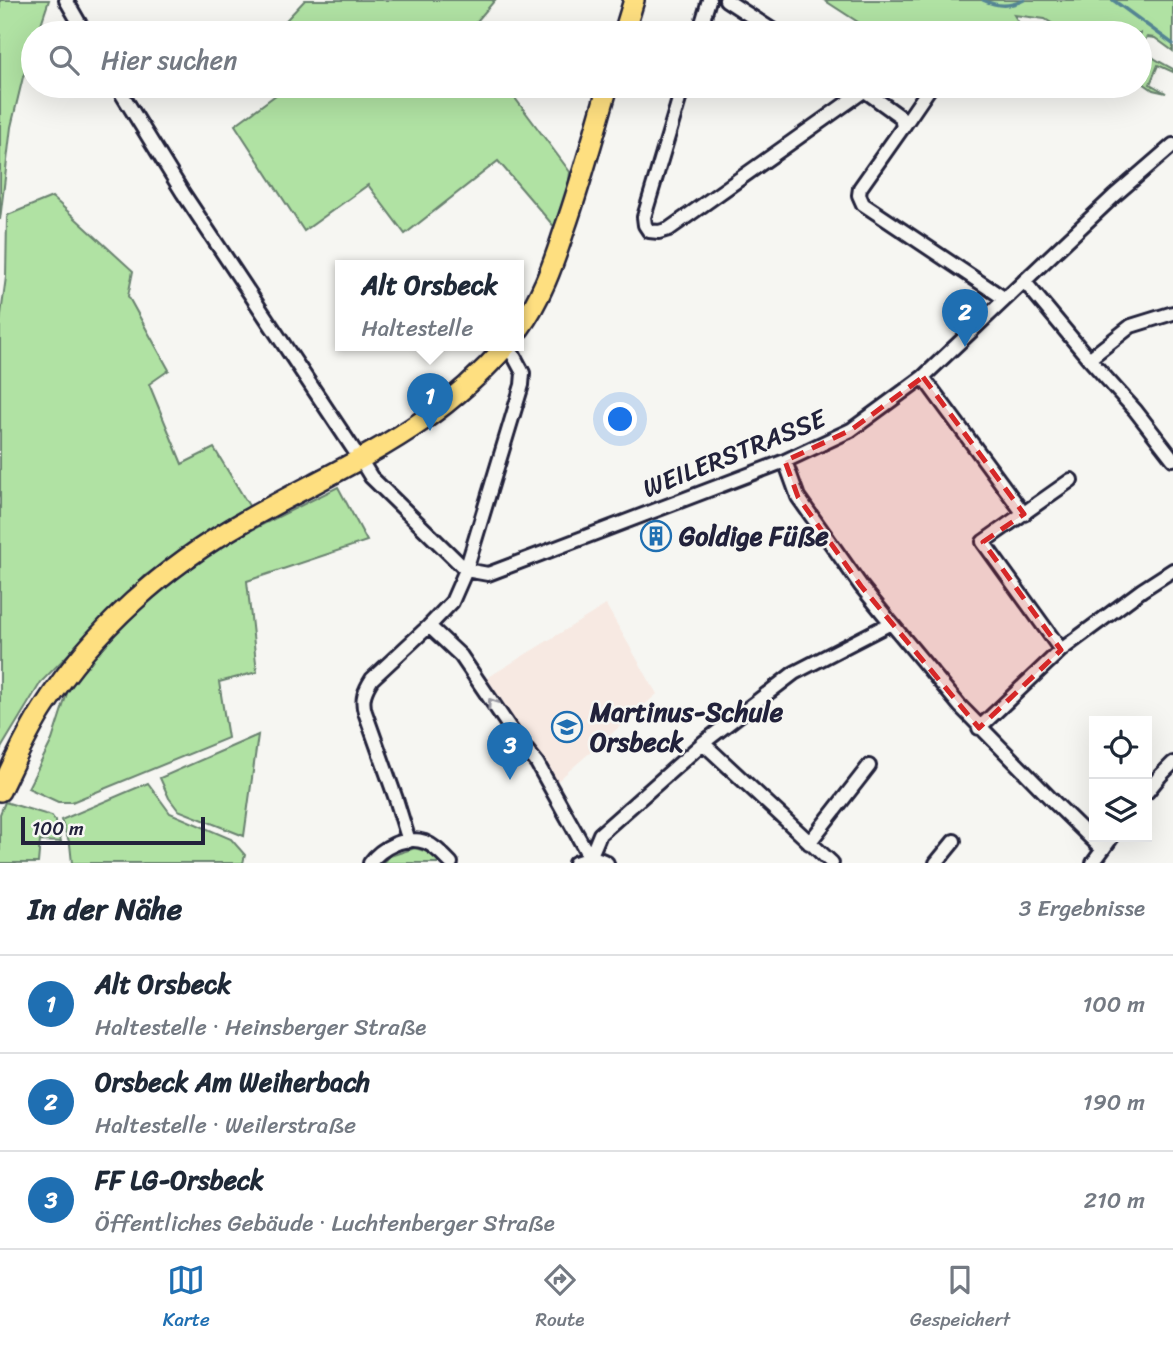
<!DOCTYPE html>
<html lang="de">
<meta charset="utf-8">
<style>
:root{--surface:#fff;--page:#f6f6f7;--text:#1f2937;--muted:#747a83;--line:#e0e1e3;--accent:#1f6fb2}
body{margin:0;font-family:Sriracha,sans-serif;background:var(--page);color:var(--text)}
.controls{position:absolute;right:21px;bottom:21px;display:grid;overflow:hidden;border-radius:0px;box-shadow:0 7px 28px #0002}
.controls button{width:63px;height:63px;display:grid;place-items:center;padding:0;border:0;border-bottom:2px solid var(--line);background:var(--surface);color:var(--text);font:35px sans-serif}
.scale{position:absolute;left:21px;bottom:18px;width:184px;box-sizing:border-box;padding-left:7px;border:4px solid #22223b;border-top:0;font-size:19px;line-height:24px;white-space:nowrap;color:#22223b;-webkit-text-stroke:5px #f6f6f2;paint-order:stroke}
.you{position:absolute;left:621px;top:420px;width:24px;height:24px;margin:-18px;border:5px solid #fff;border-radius:50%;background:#1a73e8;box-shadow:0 0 0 10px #1a73e833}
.badge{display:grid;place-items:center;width:46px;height:46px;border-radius:50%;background:var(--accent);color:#fff;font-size:23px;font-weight:700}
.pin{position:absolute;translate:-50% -58px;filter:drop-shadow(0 2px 4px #0008)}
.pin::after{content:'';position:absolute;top:37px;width:24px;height:21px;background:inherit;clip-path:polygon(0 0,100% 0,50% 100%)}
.popup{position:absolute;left:335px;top:260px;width:189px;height:91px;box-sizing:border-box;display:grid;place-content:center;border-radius:0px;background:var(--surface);filter:drop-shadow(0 2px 5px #0005);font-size:23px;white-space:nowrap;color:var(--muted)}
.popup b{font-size:26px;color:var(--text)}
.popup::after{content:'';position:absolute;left:50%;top:100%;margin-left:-14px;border:14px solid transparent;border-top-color:var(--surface)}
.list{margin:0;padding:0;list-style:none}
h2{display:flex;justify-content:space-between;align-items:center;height:91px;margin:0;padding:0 28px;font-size:30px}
h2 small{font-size:23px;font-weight:400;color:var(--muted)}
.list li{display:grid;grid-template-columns:46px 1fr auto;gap:21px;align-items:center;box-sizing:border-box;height:98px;padding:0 28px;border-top:2px solid var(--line)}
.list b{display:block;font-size:26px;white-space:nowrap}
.list p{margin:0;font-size:23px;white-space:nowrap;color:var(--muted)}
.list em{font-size:23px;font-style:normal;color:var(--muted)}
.icon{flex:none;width:38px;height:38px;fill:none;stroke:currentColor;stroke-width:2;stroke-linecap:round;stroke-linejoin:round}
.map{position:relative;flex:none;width:1173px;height:863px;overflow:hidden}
.search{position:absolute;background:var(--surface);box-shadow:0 7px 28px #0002;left:21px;right:21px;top:21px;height:77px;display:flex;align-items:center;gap:18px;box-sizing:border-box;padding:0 24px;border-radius:38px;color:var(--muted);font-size:26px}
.sheet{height:385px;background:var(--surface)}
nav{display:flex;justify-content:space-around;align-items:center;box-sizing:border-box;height:98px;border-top:2px solid var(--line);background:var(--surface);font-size:19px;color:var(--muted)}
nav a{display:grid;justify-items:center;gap:4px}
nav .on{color:var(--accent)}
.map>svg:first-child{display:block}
.built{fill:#f7e9e2}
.green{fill:#b0e2a3;stroke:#69826f;stroke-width:2}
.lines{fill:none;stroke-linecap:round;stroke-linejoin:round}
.stream{stroke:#558694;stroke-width:3.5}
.street-casing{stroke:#22223b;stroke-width:18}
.primary-casing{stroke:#22223b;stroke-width:24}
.street{stroke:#f6f6f2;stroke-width:12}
.primary{stroke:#fedf80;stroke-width:19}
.oneway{stroke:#9797a0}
.marked{fill:#d62828;fill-opacity:0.2;stroke:#d62828;stroke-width:5;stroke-dasharray:14 9;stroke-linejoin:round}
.labels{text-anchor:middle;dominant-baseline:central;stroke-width:5;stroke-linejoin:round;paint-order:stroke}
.street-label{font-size:26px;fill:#22223b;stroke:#f6f6f2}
.poi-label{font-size:26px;font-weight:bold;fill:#22223b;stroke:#f6f6f2;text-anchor:start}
</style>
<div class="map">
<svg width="1173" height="863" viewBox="0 0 1173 863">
<rect width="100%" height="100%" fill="#f6f6f2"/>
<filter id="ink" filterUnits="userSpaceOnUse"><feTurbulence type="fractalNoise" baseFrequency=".0143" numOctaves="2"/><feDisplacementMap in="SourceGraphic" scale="14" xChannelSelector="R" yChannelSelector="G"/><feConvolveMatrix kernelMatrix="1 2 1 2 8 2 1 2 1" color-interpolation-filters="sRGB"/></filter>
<g filter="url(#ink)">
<path class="built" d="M 606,605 L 657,694 L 554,784 L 482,681 Z"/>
<path class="green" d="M 0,0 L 49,0 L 38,33 L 33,33 L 33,47 L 23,77 L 11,127 L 0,220 Z
M 305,0 L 495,0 L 467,33 L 274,33 Z
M 824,0 L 1173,0 L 1173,51 L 1155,38 L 1147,37 L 1143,43 C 1145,57 1162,62 1173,69 L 1173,72 L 1158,65 L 1150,84 L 1166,93 L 1153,90 L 1140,81 L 1140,33 L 1067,33 L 1045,19 L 1014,15 L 1019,23 L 1017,33 L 875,33 Z
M 288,86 L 506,86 L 570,172 L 566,206 L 557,230 L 498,161 L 405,234 L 368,185 L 304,231 L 235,125 Z
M 52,197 L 133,271 L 128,296 L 169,370 L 149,384 L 182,464 L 214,448 L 251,509 L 217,526 L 146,575 L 41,682 L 0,750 L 0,322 L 6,277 L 7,219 L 8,215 Z
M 338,487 L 367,541 L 247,581 L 257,672 L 219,682 L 228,738 L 72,802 L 58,802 L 28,788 L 52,740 L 70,684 L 103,645 L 144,603 L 216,548 Z
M 258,735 L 244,836 L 178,810 L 169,798 L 160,778 Z
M 148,783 L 170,813 L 231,839 L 245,855 L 243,863 L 72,863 L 70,844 L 61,820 Z
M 5,802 L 52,816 L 58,826 L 61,842 L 40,841 L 38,863 L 0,863 L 0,814 Z
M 415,848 L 431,853 L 442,863 L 382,863 L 390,856 Z"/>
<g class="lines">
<path class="stream" d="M 983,0 C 998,7 1009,7 1024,0
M 1113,0 L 1173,44"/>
<g class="street-casing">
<path id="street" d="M 66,0 L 85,33
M 726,0 L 777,33
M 699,33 L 709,0
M 117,86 L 183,193 L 360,459 L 371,477 L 466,570
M 683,86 L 644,217 L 645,225 L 649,231 L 659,232 L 669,229 L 865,90
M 858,86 L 901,117 L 903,127 L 860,188 L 859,195 L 863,204 L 1005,299
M 903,127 L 931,86
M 1024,281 L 1089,359 L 1135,410 L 1173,459
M 1089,359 L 1131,326 L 1173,313
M 923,377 L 1024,514
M 785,461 L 798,497 L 861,586 L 891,623 L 960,706 L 1055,803 L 1102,849
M 466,570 L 488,574 L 785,461 L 851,430 L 923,377 L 1114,196 L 1173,145
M 429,626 L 461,656 L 516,737 L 537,763 L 590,858
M 1061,650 L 983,542 L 1071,480
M 979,728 L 1061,650 L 1142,590 L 1173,570
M 703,743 L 832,863
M 1147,792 L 1160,776 L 1173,763
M 409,841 L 396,799 L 365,712 C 361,699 365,690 372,679 L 429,626 L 452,602 L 466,570 L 522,385 L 523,373 L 508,345
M 809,843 L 869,766
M 590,858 L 600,834 L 703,743 L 794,673 L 891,623
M 370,863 C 381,848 405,835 425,842 C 435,846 443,855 451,863
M 575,863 C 587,859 596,855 607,863
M 936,863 L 954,841
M 1093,863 L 1112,837"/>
</g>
<g class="primary-casing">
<path id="primary" d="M 624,33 L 634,0
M 519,329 C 541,299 553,265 564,231 C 581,183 594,134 608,86
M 0,791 C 14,762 27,733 44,707 C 94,629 165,566 245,521 C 304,487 368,459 425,419 C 455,398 482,373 507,345"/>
</g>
<use href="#street" class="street"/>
<use href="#primary" class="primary"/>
</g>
<defs><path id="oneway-chevron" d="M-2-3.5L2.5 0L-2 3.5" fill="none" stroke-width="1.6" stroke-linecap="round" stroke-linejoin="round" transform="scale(1.75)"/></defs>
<use class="oneway" href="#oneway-chevron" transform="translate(492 703) rotate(-124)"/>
</g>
<path class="marked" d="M 923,377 L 1024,514 L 983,542 L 1061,650 L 979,728 L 861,586 L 798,497 L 785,461 L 851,430 Z"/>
<defs>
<g id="building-ring" transform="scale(1.575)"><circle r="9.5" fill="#f6f6f2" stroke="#1f6fb2" stroke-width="1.5"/><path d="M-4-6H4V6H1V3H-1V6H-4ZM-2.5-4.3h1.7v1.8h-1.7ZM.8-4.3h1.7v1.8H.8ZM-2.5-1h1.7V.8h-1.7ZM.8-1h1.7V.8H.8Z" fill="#1f6fb2"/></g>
<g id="school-ring" transform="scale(1.575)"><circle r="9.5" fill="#f6f6f2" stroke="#1f6fb2" stroke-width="1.5"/><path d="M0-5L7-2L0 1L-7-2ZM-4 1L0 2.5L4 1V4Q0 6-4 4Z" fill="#1f6fb2"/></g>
</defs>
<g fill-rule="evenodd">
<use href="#building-ring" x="656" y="536"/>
<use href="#school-ring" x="567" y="727"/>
</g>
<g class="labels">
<g class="street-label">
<text transform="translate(734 453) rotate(-22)">WEILERSTRASSE</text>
</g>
<g class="poi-label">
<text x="679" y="536">Goldige Füße</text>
<text x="590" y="712">Martinus-Schule<tspan x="590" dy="30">Orsbeck</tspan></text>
</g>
</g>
</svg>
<div class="controls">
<button><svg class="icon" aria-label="locate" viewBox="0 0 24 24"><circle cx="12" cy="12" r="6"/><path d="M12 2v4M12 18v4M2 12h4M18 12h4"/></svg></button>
<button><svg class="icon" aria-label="layers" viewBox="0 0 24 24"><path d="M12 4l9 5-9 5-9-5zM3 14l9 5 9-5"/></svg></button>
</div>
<div class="scale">100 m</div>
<div class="you"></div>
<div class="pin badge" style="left:430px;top:431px">1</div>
<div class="popup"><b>Alt Orsbeck</b>Haltestelle</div>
<div class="pin badge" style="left:965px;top:347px">2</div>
<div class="pin badge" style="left:510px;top:780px">3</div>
<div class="search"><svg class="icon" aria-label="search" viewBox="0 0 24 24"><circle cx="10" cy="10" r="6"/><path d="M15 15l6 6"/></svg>Hier suchen</div>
</div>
<section class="sheet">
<h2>In der Nähe<small>3 Ergebnisse</small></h2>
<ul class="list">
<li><span class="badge">1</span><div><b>Alt Orsbeck</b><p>Haltestelle · Heinsberger Straße</p></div><em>100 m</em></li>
<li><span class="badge">2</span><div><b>Orsbeck Am Weiherbach</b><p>Haltestelle · Weilerstraße</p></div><em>190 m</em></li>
<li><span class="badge">3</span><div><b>FF LG-Orsbeck</b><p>Öffentliches Gebäude · Luchtenberger Straße</p></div><em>210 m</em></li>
</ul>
</section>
<nav>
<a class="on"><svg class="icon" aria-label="map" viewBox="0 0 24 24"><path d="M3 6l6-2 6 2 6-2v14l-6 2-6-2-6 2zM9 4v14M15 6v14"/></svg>Karte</a>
<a><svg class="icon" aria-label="directions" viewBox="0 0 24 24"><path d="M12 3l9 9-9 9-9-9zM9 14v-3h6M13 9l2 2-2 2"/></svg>Route</a>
<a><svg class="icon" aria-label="saved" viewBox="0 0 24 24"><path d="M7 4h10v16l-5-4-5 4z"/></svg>Gespeichert</a>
</nav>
